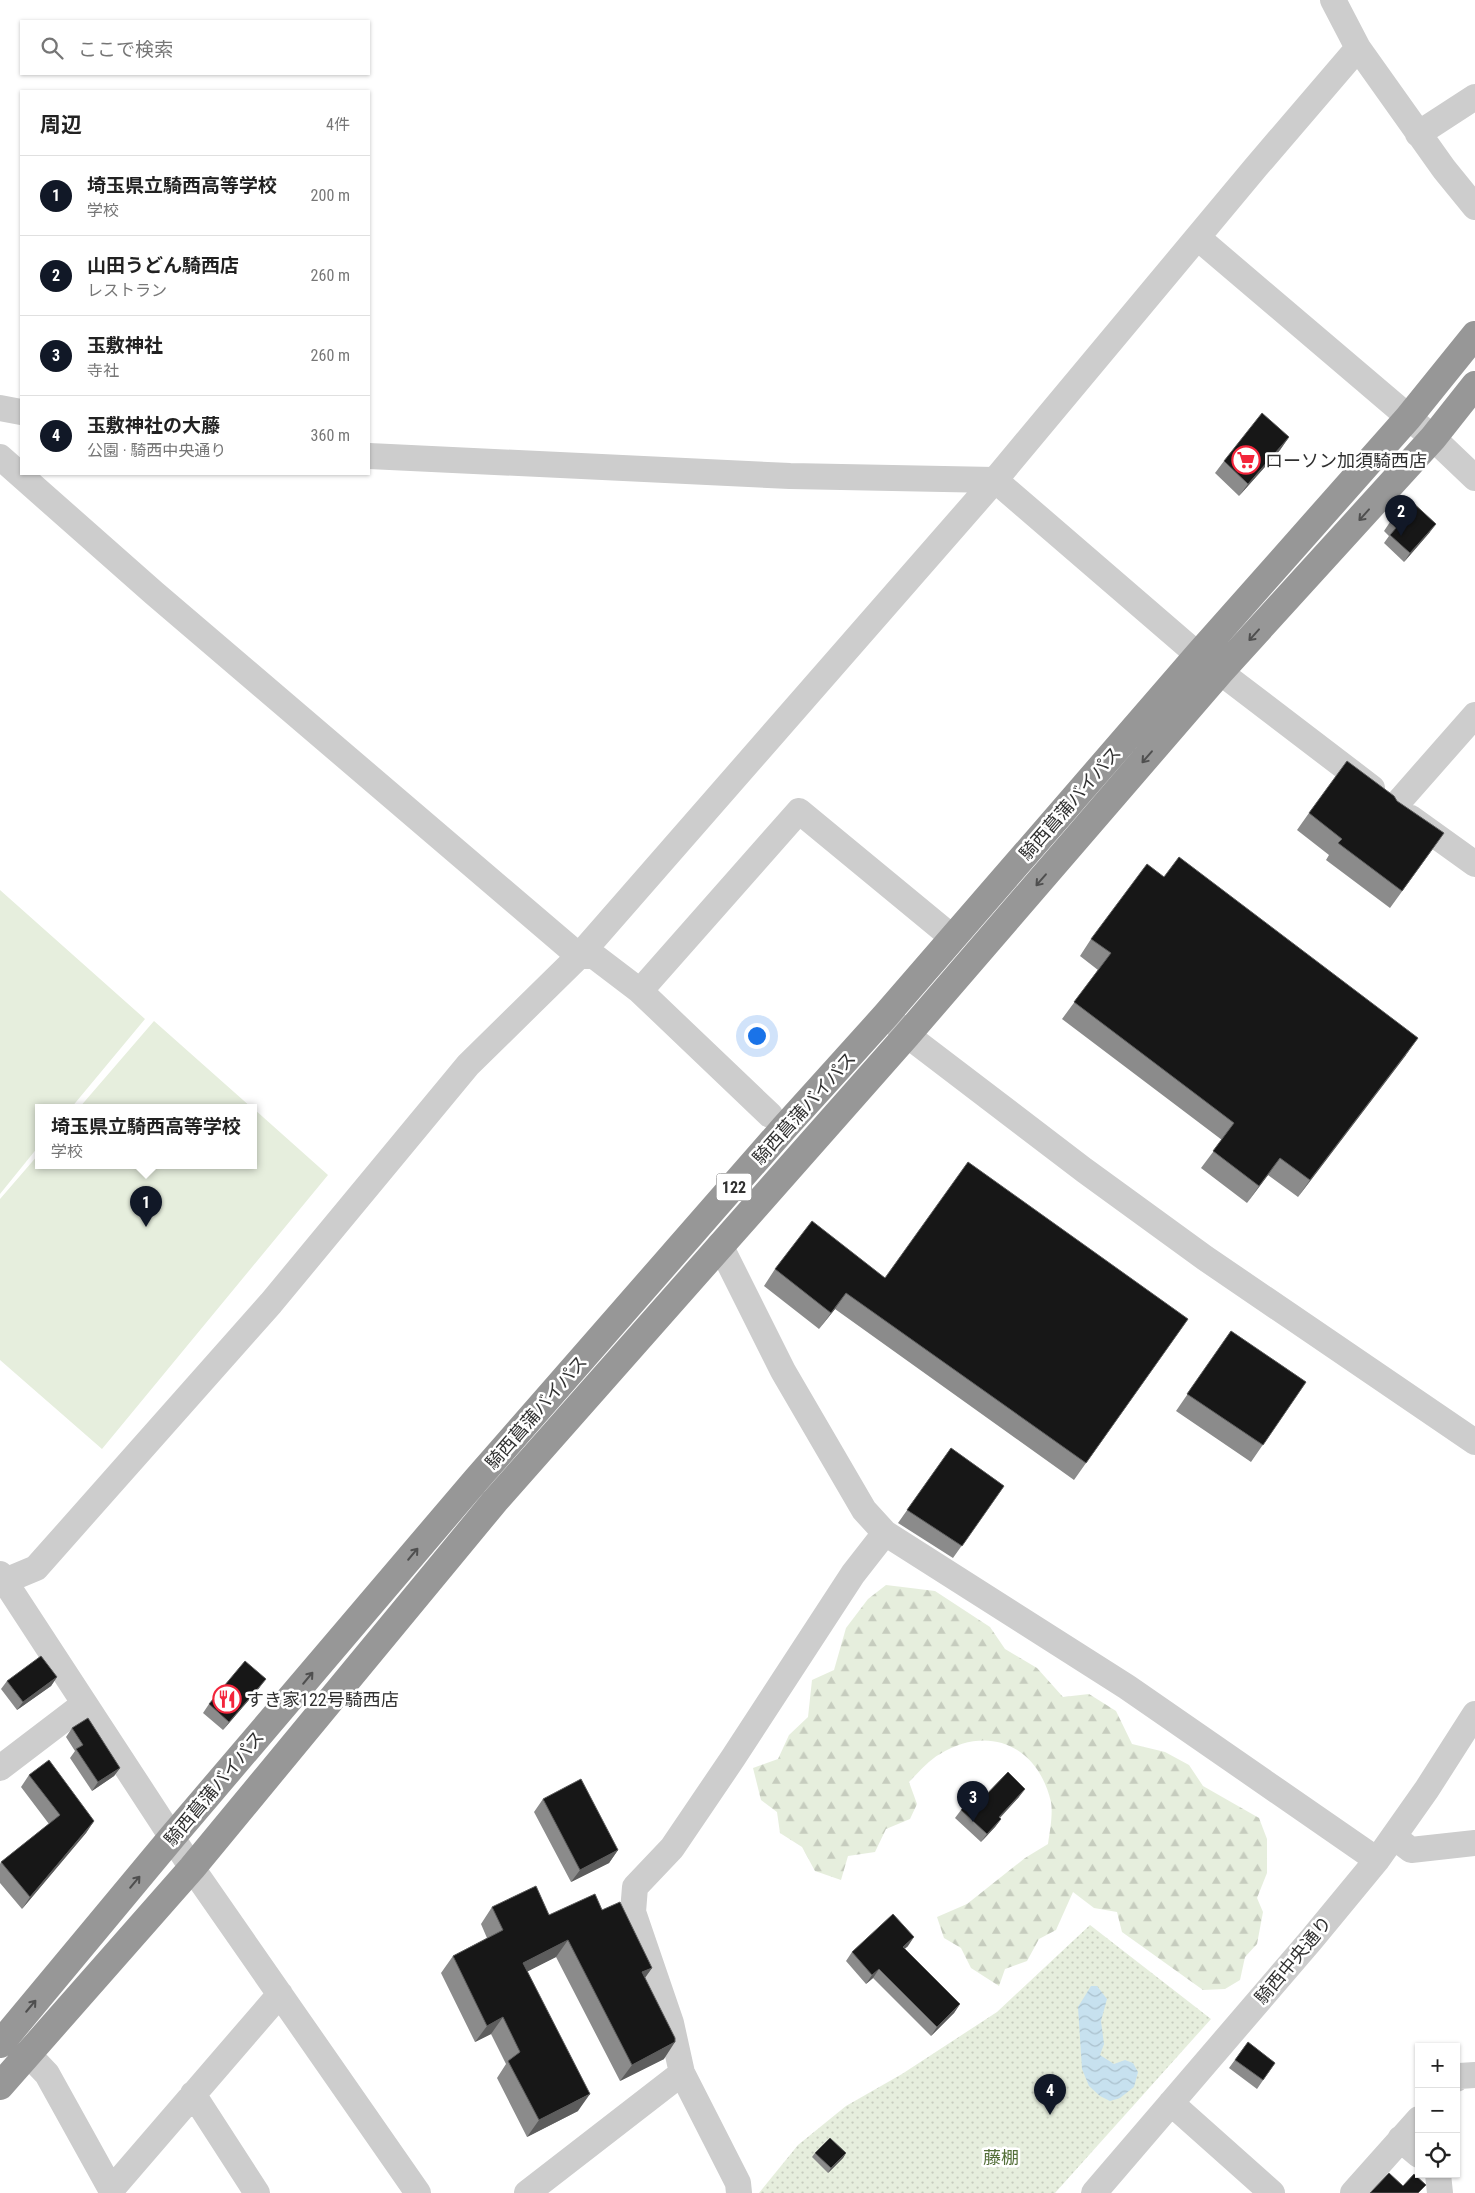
<!DOCTYPE html>
<html lang="ja">
<meta charset="utf-8">
<style>
:root{--surface:#fff;--page:#f6f6f6;--text:#222;--muted:#767676;--line:#e0e0e0;--accent:#111827}
body{margin:0;font-family:"Roboto Condensed","Noto Sans JP",sans-serif;background:var(--page);color:var(--text)}
.controls{position:absolute;right:15px;bottom:15px;display:grid;overflow:hidden;border-radius:0px;box-shadow:0 1px 4px #0004}
.controls button{width:45px;height:45px;display:grid;place-items:center;padding:0;border:0;border-bottom:1px solid var(--line);background:var(--surface);color:var(--text);font:25px sans-serif}
.you{position:absolute;left:756px;top:1035px;width:18px;height:18px;margin:-12px;border:4px solid #fff;border-radius:50%;background:#1a73e8;box-shadow:0 0 0 8px #1a73e833}
.badge{display:grid;place-items:center;width:32px;height:32px;border-radius:50%;background:var(--accent);color:#fff;font-size:16px;font-weight:700}
.pin{position:absolute;translate:-50% -41px;filter:drop-shadow(0 1px 2px #0008)}
.pin::after{content:'';position:absolute;top:26px;width:18px;height:15px;background:inherit;clip-path:polygon(0 0,100% 0,50% 100%)}
.popup{position:absolute;left:35px;top:1104px;width:222px;height:65px;box-sizing:border-box;display:grid;place-content:center;border-radius:0px;background:var(--surface);filter:drop-shadow(0 1px 4px #0005);font-size:16px;white-space:nowrap;color:var(--muted)}
.popup b{font-size:19px;color:var(--text)}
.popup::after{content:'';position:absolute;left:50%;top:100%;margin-left:-10px;border:10px solid transparent;border-top-color:var(--surface)}
.list{margin:0;padding:0;list-style:none}
h2{display:flex;justify-content:space-between;align-items:center;height:65px;margin:0;padding:0 20px;font-size:21px}
h2 small{font-size:16px;font-weight:400;color:var(--muted)}
.list li{display:grid;grid-template-columns:32px 1fr auto;gap:15px;align-items:center;box-sizing:border-box;height:80px;padding:0 20px;border-top:1px solid var(--line)}
.list b{display:block;font-size:19px;white-space:nowrap}
.list p{margin:0;font-size:16px;white-space:nowrap;color:var(--muted)}
.list em{font-size:16px;font-style:normal;color:var(--muted)}
.icon{flex:none;width:28px;height:28px;fill:none;stroke:currentColor;stroke-width:2;stroke-linecap:round;stroke-linejoin:round}
.map{position:relative;flex:none;width:1475px;height:2193px;overflow:hidden}
.search{position:absolute;background:var(--surface);box-shadow:0 1px 4px #0004;left:20px;top:20px;width:350px;height:55px;display:flex;align-items:center;gap:12px;box-sizing:border-box;padding:0 18px;border-radius:0px;color:var(--muted);font-size:19px}
.panel{position:absolute;background:var(--surface);box-shadow:0 1px 4px #0004;left:20px;top:90px;width:350px;height:385px;border-radius:0px}
.map>svg:first-child{display:block}
.grass{fill:#e6eedd}
.forest{fill:url(#forest-firs)}
.park{fill:url(#park-dots)}
.water{fill:url(#water-waves)}
.lines{fill:none;stroke-linecap:round;stroke-linejoin:round}
.minor{stroke:#cdcdcd;stroke-width:26}
.highway{stroke:#979797;stroke-width:28}
.wall{fill:#8b8b8b}
.shaded-wall{fill:#5d5d5d}
.building{fill:#171717;stroke:#5d5d5d}
.oneway{stroke:#4f4f4f}
.labels{text-anchor:middle;dominant-baseline:central;stroke-width:5;stroke-linejoin:round;paint-order:stroke}
.shield{fill:#fff;stroke:#6e6e6e;stroke-width:1}
.shield-label{font-size:16px;font-weight:bold;fill:#303030}
.poi-label{font-size:18px;fill:#303030;stroke:#fff;text-anchor:start}
.street-label{font-size:18px;fill:#303030;stroke:#fff}
.park-label{font-size:18px;fill:#546f39;stroke:#fff}
</style>
<div class="map">
<svg width="1475" height="2193" viewBox="0 0 1475 2193">
<defs>
<pattern id="forest-firs" width="22" height="20" patternUnits="userSpaceOnUse" patternTransform="scale(1.25)"><rect width="22" height="20" fill="#e6eedd"/><path d="M5 1l3.5 6h-7zM16 11l3.5 6h-7z" fill="#c6ccbe"/></pattern>
<pattern id="park-dots" width="8" height="8" patternUnits="userSpaceOnUse" patternTransform="scale(1.25)"><rect width="8" height="8" fill="#e6eedd"/><path d="M2 2h.1M6 6h.1" fill="none" stroke="#c6ccbe" stroke-width="1.8" stroke-linecap="round"/></pattern>
<pattern id="water-waves" width="16" height="10" patternUnits="userSpaceOnUse" patternTransform="scale(1.25)"><rect width="16" height="10" fill="#c7e1ef"/><path d="M0 5q4-4 8 0t8 0" fill="none" stroke="#abc1cd"/></pattern>
</defs>
<rect width="100%" height="100%" fill="#fff"/>
<path class="grass" d="M 0,890 L 145,1019 L 71,1108 L 38,1108 L 38,1147 L 0,1194 Z
M 154,1021 L 252,1108 L 79,1108 Z
M 254,1109 L 328,1175 L 102,1449 L 0,1360 L 0,1199 L 38,1155 L 38,1166 L 254,1166 Z"/>
<path class="forest" d="M 886,1585 L 935,1591 L 990,1627 L 1005,1649 L 1037,1668 L 1063,1697 L 1089,1694 L 1116,1711 L 1132,1744 L 1165,1752 L 1189,1765 L 1203,1786 L 1259,1818 L 1267,1839 L 1267,1873 L 1257,1898 L 1263,1912 L 1257,1944 L 1245,1957 L 1240,1980 L 1225,1989 L 1203,1990 L 1122,1932 L 1117,1912 L 1094,1908 L 1073,1892 L 1056,1930 L 1039,1939 L 1027,1961 L 1005,1969 L 999,1986 L 971,1968 L 961,1948 L 944,1938 L 937,1917 L 967,1904 L 1025,1858 L 1048,1844 C 1050,1831 1053,1814 1051,1802 C 1038,1746 989,1724 940,1754 C 929,1760 918,1773 909,1782 L 917,1804 L 910,1819 L 886,1829 L 875,1852 L 848,1856 L 841,1880 L 815,1871 L 802,1847 L 780,1833 L 777,1812 L 761,1800 L 753,1768 L 778,1759 L 789,1735 L 808,1717 L 812,1680 L 834,1670 L 846,1628 L 868,1599 Z"/>
<path class="park" d="M 1090,1925 L 1211,2019 L 1055,2193 L 759,2193 L 798,2145 L 846,2106 L 902,2074 L 997,2012 Z"/>
<path class="water" d="M 1091,1986 L 1097,1986 L 1107,1999 L 1101,2021 L 1104,2044 L 1100,2055 L 1114,2064 L 1125,2060 L 1133,2063 L 1138,2072 L 1134,2087 L 1120,2098 L 1110,2101 L 1100,2096 L 1089,2086 L 1082,2069 L 1078,2007 Z"/>
<g class="lines">
<path class="minor" d="M 1333,0 L 1358,48 L 1444,169 L 1475,207
M 1418,134 L 1475,97
M 1198,238 L 1433,438 L 1475,478
M 0,408 L 21,412
M 369,456 L 790,476 L 995,480 L 1198,655
M 0,457 L 154,593 L 579,956 L 594,956 L 640,991 L 770,1115
M 1220,672 L 1372,788
M 1395,806 L 1475,715
M 1411,818 L 1475,864
M 640,991 L 799,811 L 953,938
M 891,1019 L 907,1035 L 1084,1170 L 1205,1258 L 1475,1442
M 720,1245 L 783,1371 L 864,1510 L 885,1533 L 1127,1687 L 1377,1860
M 0,1574 L 192,1868 L 418,2193
M 0,1583 L 36,1568 L 271,1303 L 468,1065 L 579,956 L 995,480 L 1256,167 L 1358,48
M 0,1768 L 84,1704
M 1394,1837 L 1411,1850 L 1475,1843
M 28,2054 L 47,2074 L 113,2193
M 1456,2079 L 1459,2076 L 1475,2075
M 193,2094 L 257,2193
M 1171,2103 L 1272,2193
M 1400,2139 L 1419,2155
M 1438,2174 L 1440,2193
M 111,2190 L 280,1994
M 527,2193 L 682,2073
M 739,2193 L 738,2183 L 682,2073 L 671,2023 L 633,1912 L 635,1887 L 672,1848 L 733,1758 L 853,1574 L 885,1533
M 1094,2193 L 1311,1940 L 1377,1860 L 1427,1789 L 1475,1714
M 1353,2193 L 1419,2119"/>
<path class="highway" d="M 0,2044 L 173,1836 L 476,1480 L 784,1128 L 886,1015 L 1198,655 L 1408,418 L 1475,335
M 0,2086 L 192,1868 L 495,1501 L 907,1035 L 1220,672 L 1433,438 L 1475,385"/>
</g>
<path class="wall" d="M 1289,437 L 1280,450 L 1239,496 L 1215,473 L 1224,461 Z
M 1390,522 L 1430,532 L 1404,562 L 1384,543 L 1389,536 L 1384,531 Z
M 1309,813 L 1432,850 L 1390,908 L 1326,860 L 1329,855 L 1297,830 Z
M 1091,939 L 1406,1055 L 1298,1197 L 1268,1175 L 1247,1203 L 1201,1168 L 1222,1140 L 1062,1019 L 1098,970 L 1080,956 Z
M 775,1269 L 885,1278 L 1188,1319 L 1074,1480 L 835,1309 L 819,1329 L 764,1286 Z
M 1231,1331 L 1306,1382 L 1251,1462 L 1176,1411 Z
M 951,1448 L 1004,1486 L 953,1558 L 898,1523 Z
M 57,1677 L 51,1686 L 17,1710 L 1,1689 L 7,1681 Z
M 260,1687 L 223,1730 L 203,1713 L 209,1704 Z
M 72,1728 L 120,1768 L 114,1776 L 92,1791 L 70,1758 L 75,1751 L 66,1737 Z
M 29,1775 L 94,1821 L 86,1833 L 22,1909 L 0,1883 L 0,1864 L 1,1862 L 49,1824 L 21,1787 Z
M 1019,1797 L 1000,1818 L 1001,1819 L 995,1827 L 981,1842 L 955,1818 L 961,1810 L 981,1800 Z
M 543,1799 L 618,1850 L 609,1863 L 571,1882 L 534,1812 Z
M 492,1907 L 549,1915 L 602,1910 L 652,1968 L 645,1977 L 664,2059 L 620,2081 L 556,1957 L 527,1971 L 578,2111 L 527,2137 L 497,2078 L 506,2064 L 491,2034 L 475,2042 L 441,1973 L 453,1956 L 487,1938 L 481,1924 Z
M 908,1946 L 904,1949 L 960,2004 L 954,2013 L 931,2036 L 873,1978 L 866,1984 L 846,1961 L 852,1952 Z
M 1248,2042 L 1275,2063 L 1257,2089 L 1229,2068 Z
M 815,2153 L 846,2153 L 843,2158 L 828,2173 L 812,2157 Z"/>
<path class="shaded-wall" d="M 1289,437 L 1280,450 L 1239,496 L 1248,484 Z
M 1436,524 L 1430,532 L 1404,562 L 1410,553 Z
M 1418,1038 L 1406,1055 L 1298,1197 L 1310,1180 Z
M 1280,1158 L 1268,1175 L 1247,1203 L 1259,1186 Z
M 846,1293 L 835,1309 L 819,1329 Z
M 57,1677 L 51,1686 L 17,1710 L 23,1702 Z
M 266,1679 L 260,1687 L 223,1730 L 229,1722 Z
M 120,1768 L 114,1776 L 92,1791 L 98,1782 Z
M 1025,1789 L 1019,1797 L 993,1825 L 999,1817 Z
M 1001,1819 L 995,1827 L 981,1842 L 987,1834 Z
M 94,1821 L 86,1833 L 22,1909 L 30,1897 Z
M 618,1850 L 609,1863 L 571,1882 L 580,1870 Z
M 914,1937 L 908,1946 L 897,1956 L 903,1947 Z
M 568,1940 L 556,1957 L 511,1980 L 523,1963 Z
M 652,1968 L 640,1985 L 642,1972 Z
M 879,1969 L 873,1978 L 866,1984 L 872,1975 Z
M 960,2004 L 954,2013 L 931,2036 L 937,2027 Z
M 503,2017 L 491,2034 L 475,2042 L 487,2026 Z
M 675,2042 L 664,2059 L 620,2081 L 632,2065 Z
M 590,2094 L 578,2111 L 527,2137 L 539,2120 Z
M 846,2153 L 843,2158 L 828,2173 L 831,2168 Z"/>
<path class="building" d="M 1262,413 L 1289,437 L 1248,484 L 1224,461 Z
M 1410,500 L 1436,524 L 1410,553 L 1390,535 L 1396,528 L 1390,522 Z
M 1347,761 L 1394,796 L 1397,801 L 1444,833 L 1402,891 L 1338,843 L 1342,839 L 1309,813 Z
M 1179,857 L 1418,1038 L 1310,1180 L 1280,1158 L 1259,1186 L 1213,1151 L 1234,1123 L 1074,1002 L 1111,953 L 1091,939 L 1147,864 L 1164,877 Z
M 968,1162 L 1188,1319 L 1086,1463 L 846,1293 L 831,1313 L 775,1269 L 812,1221 L 885,1278 Z
M 1231,1331 L 1306,1382 L 1263,1445 L 1187,1394 Z
M 951,1448 L 1004,1486 L 962,1546 L 907,1510 Z
M 41,1656 L 57,1677 L 23,1702 L 7,1681 Z
M 245,1661 L 266,1679 L 229,1722 L 209,1704 Z
M 88,1718 L 120,1768 L 98,1782 L 76,1749 L 83,1745 L 72,1728 Z
M 49,1760 L 94,1821 L 30,1897 L 1,1862 L 60,1815 L 29,1775 Z
M 1008,1772 L 1025,1789 L 999,1817 L 1001,1819 L 987,1834 L 961,1810 L 975,1794 L 981,1800 Z
M 581,1779 L 618,1850 L 580,1870 L 543,1799 Z
M 536,1886 L 549,1915 L 595,1894 L 602,1910 L 620,1902 L 652,1968 L 642,1972 L 675,2038 L 675,2042 L 632,2065 L 568,1940 L 523,1963 L 590,2094 L 539,2120 L 508,2061 L 520,2052 L 503,2017 L 487,2026 L 453,1956 L 503,1930 L 492,1907 Z
M 893,1914 L 914,1937 L 903,1947 L 960,2004 L 937,2027 L 879,1969 L 872,1975 L 852,1952 Z
M 1248,2042 L 1275,2063 L 1263,2080 L 1235,2060 Z
M 830,2138 L 846,2153 L 831,2168 L 815,2153 Z
M 1389,2173 L 1403,2186 L 1414,2174 L 1426,2185 L 1418,2193 L 1370,2193 Z"/>
<defs><path id="oneway-shaft" d="M-6 0H5M1.5-3L5.5 0L1.5 3" fill="none" stroke-width="1.6" stroke-linecap="round" stroke-linejoin="round" transform="scale(1.25)"/></defs>
<g class="oneway">
<use href="#oneway-shaft" transform="translate(1364 515) rotate(132)"/>
<use href="#oneway-shaft" transform="translate(1254 635) rotate(132)"/>
<use href="#oneway-shaft" transform="translate(1147 757) rotate(131)"/>
<use href="#oneway-shaft" transform="translate(1041 880) rotate(131)"/>
<use href="#oneway-shaft" transform="translate(413 1554) rotate(-50)"/>
<use href="#oneway-shaft" transform="translate(308 1678) rotate(-50)"/>
<use href="#oneway-shaft" transform="translate(135 1882) rotate(-50)"/>
<use href="#oneway-shaft" transform="translate(31 2006) rotate(-50)"/>
</g>
<defs>
<g id="supermarket-ring" transform="scale(1.4375)"><circle r="9.5" fill="#fff" stroke="#f3253b" stroke-width="1.5"/><path d="M-6-5.5h2.5l.6 2H6L4.5 2H-2.5L-4.4-4H-6ZM-1.5 3.2a1.3 1.3 0 1 0 .1 0ZM3 3.2a1.3 1.3 0 1 0 .1 0Z" fill="#f3253b"/></g>
<g id="restaurant-ring" transform="scale(1.4375)"><circle r="9.5" fill="#fff" stroke="#f3253b" stroke-width="1.5"/><path d="M-5-6h1v4h1v-4h1v4h1v-4h1v5L-1.5 .5V6h-2V.5L-5-1ZM5-6V6H3V1.5H1.5Q1.5-4 5-6Z" fill="#f3253b"/></g>
</defs>
<g fill-rule="evenodd">
<use href="#supermarket-ring" x="1246" y="460"/>
<use href="#restaurant-ring" x="227" y="1699"/>
</g>
<g class="labels">
<rect class="shield" x="716.5" y="1173.5" width="35" height="27" rx="4"/>
<g class="shield-label">
<text x="734" y="1187">122</text>
</g>
<g class="poi-label">
<text x="1265" y="460">ローソン加須騎西店</text>
<text x="246" y="1699">すき家122号騎西店</text>
</g>
<g class="street-label">
<text transform="translate(1070 803) rotate(-49)">騎西菖蒲バイパス</text>
<text transform="translate(804 1108) rotate(-48)">騎西菖蒲バイパス</text>
<text transform="translate(536 1412) rotate(-49)">騎西菖蒲バイパス</text>
<text transform="translate(214 1788) rotate(-50)">騎西菖蒲バイパス</text>
<text transform="translate(1293 1960) rotate(-50)">騎西中央通り</text>
</g>
<g class="park-label">
<text x="1001" y="2157">藤棚</text>
</g>
</g>
</svg>
<div class="controls">
<button>+</button>
<button>−</button>
<button><svg class="icon" aria-label="locate" viewBox="0 0 24 24"><circle cx="12" cy="12" r="6"/><path d="M12 2v4M12 18v4M2 12h4M18 12h4"/></svg></button>
</div>
<div class="you"></div>
<div class="pin badge" style="left:146px;top:1227px">1</div>
<div class="popup"><b>埼玉県立騎西高等学校</b>学校</div>
<div class="pin badge" style="left:1401px;top:536px">2</div>
<div class="pin badge" style="left:973px;top:1822px">3</div>
<div class="pin badge" style="left:1050px;top:2115px">4</div>
<div class="search"><svg class="icon" aria-label="search" viewBox="0 0 24 24"><circle cx="10" cy="10" r="6"/><path d="M15 15l6 6"/></svg>ここで検索</div>
<section class="panel">
<h2>周辺<small>4件</small></h2>
<ul class="list">
<li><span class="badge">1</span><div><b>埼玉県立騎西高等学校</b><p>学校</p></div><em>200 m</em></li>
<li><span class="badge">2</span><div><b>山田うどん騎西店</b><p>レストラン</p></div><em>260 m</em></li>
<li><span class="badge">3</span><div><b>玉敷神社</b><p>寺社</p></div><em>260 m</em></li>
<li><span class="badge">4</span><div><b>玉敷神社の大藤</b><p>公園 · 騎西中央通り</p></div><em>360 m</em></li>
</ul>
</section>
</div>
